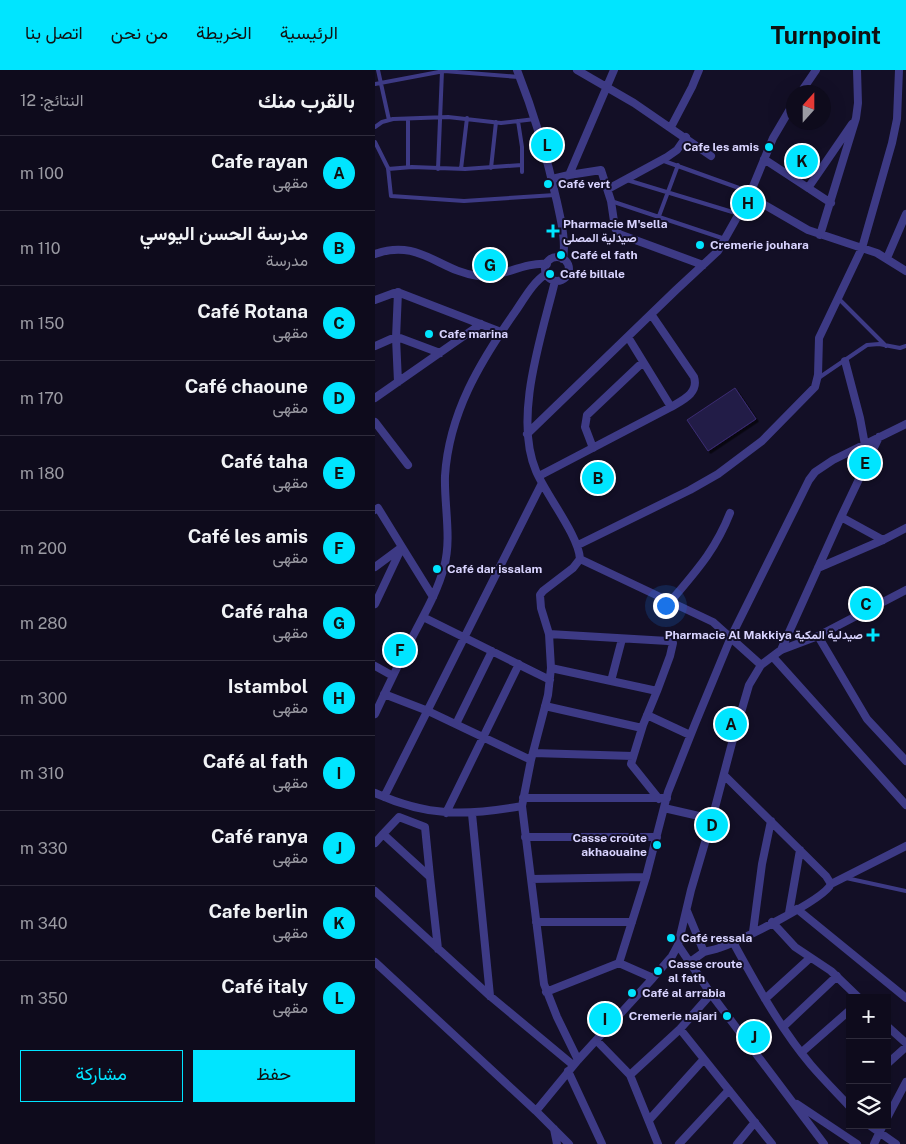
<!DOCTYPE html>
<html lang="ar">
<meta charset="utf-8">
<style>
:root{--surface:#0e0b1c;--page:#171425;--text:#f1f3f6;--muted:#9b9ba3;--line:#2e2b3b;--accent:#00e5ff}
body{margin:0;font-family:"Public Sans",Vazirmatn,sans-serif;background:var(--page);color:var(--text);direction:rtl}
.controls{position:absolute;right:15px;bottom:15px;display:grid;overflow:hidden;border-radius:0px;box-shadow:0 5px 20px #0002}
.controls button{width:45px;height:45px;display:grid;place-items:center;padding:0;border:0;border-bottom:1px solid var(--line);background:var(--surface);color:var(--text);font:25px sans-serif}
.compass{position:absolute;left:411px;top:15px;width:45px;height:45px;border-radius:50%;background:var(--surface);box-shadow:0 5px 20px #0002;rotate:21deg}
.you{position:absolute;left:290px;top:535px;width:18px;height:18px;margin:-12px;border:4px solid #fff;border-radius:50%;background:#1a73e8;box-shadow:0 0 0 8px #1a73e833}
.badge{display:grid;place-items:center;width:32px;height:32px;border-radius:50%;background:var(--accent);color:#111;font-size:16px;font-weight:700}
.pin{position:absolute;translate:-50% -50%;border:2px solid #fff;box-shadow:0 1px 5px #0006}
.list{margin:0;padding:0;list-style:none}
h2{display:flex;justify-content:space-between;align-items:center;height:65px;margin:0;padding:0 20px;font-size:21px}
h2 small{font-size:16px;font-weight:400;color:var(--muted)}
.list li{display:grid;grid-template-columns:32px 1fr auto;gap:15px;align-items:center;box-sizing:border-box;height:75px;padding:0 20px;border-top:1px solid var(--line)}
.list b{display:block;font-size:19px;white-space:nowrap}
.list p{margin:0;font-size:16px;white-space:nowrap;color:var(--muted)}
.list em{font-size:16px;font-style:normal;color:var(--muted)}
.actions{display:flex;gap:10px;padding:15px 20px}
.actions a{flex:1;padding:11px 0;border:1px solid var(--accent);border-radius:0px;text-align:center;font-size:18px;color:var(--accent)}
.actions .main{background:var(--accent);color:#111}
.icon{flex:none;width:28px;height:28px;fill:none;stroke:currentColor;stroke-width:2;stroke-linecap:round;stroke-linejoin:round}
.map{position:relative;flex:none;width:531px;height:1074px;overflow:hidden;direction:ltr}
header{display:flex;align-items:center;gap:30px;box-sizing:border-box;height:70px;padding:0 25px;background:var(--accent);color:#111}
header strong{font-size:24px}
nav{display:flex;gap:28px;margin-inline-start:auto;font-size:18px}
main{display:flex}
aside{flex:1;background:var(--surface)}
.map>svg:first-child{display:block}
.building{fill:#241b47;stroke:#3b2d73;filter:url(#shadow)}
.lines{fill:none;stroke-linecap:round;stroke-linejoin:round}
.service{stroke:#3d3a85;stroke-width:4}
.minor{stroke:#3d3a85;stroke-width:8}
.poi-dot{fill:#00e5ff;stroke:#130f26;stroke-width:2}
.labels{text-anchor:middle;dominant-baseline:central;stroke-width:4;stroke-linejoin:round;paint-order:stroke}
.poi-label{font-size:12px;font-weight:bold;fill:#d9d4ff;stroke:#130f26;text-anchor:start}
</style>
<header>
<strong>Turnpoint</strong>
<nav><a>الرئيسية</a><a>الخريطة</a><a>من نحن</a><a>اتصل بنا</a></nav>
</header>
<main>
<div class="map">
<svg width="531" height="1074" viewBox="0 0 531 1074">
<defs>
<filter id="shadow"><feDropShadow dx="2.5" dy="2.5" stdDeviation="0" flood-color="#0009"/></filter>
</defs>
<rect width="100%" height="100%" fill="#130f26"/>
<path class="building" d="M 360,318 L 381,349 L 333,381 L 312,350 Z"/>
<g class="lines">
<path class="service" d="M 3,0 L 14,50
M 0,14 L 69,1 L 144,7
M 33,49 L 33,97
M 143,51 L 147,77 L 147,102
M 0,57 L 7,52 L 18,49 L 73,47 L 126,53 L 160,49
M 0,72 L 13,98 L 16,126 L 89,131 L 180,125
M 289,91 L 375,122
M 116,98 L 121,52
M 13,99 L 37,97 L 90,99 L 147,95
M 63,99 L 67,1
M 86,99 L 92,48
M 252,110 L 364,144
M 236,131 L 350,169
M 284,146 L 303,95
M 463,228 L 511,276
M 442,309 L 492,275 L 504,274 L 525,278 L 531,276
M 471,808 L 531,821"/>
<path class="minor" d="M 142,0 C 159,43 172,87 182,132 C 186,151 191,169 188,189
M 202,0 L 259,33 L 336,86
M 426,22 L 441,0
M 296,57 L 317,17 L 324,0
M 389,89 L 456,133
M 194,105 L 226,100 L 236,131 L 240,158 L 244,164 L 328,195
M 177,109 L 194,105 L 239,0
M 433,118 L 477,54
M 233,119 L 292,87 L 302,80 L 311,67
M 374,126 L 433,160 L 502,183 L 531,201
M 445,165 L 481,48 L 483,33 L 482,0
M 0,184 C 44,168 64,201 103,206 C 124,209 148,192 172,194
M170 199a12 12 0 1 1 24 0a12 12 0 1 1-24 0Z
M 512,188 L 531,144
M 180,211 C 167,265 138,347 161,401 C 171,425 204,466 205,489 L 198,498 L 168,521 L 165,525 L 166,538 L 174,564 L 176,598 L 173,625 L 156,690 L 147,736 L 169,914 L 182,947 L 203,990
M 23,222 L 21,268 L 23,312
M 0,230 L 19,223 L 25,223 L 126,262
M 253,267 L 296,337
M 0,276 L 16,269 L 25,268 L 65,283
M 470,291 L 485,348 L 490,375
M 0,328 L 106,254
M 0,352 L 33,395
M 152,364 L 301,220 L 343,181 L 374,126 L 398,68 L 418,34
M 218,378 L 210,357 L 212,345 L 268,292
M 164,406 L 296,337 C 308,330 324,323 319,307 L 276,244
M 0,440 L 3,438 L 27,477 L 0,497
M 466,447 L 508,470
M 203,475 L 315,420 L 343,404 L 387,371 L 440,317 L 443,305 L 444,268 L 487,178 L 517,73 L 522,49 L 524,0
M 27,477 L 58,527
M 205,489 L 338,552 L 386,595
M 443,498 L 508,470 L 531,458
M 295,532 C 321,501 340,481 355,443
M 0,534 L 26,479
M 48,547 L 175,610
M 174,564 L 293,571 L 298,573 L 295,586 L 282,621 L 176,598
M 443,566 L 492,649 L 531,691
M 406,580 L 466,447 L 504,367
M 398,587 L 531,735
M 0,596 L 18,606
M 236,611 L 247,569
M 282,621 L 268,655 L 256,694 L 284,729
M 9,624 L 53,641 L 156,690
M 170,636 L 267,658
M 0,644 C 13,616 26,589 40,562 C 51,541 63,520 69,497 C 77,469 69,435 70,406 C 74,343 105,292 140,242 C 149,229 158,212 171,204
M 272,645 L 315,665
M 81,654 L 117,581
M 158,683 L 258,686
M 0,723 C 53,747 91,746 147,736
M 9,727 L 167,413
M 148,728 L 292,728
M 289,738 L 337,749
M 71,743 L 144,594
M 97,744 L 115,926
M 8,764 L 24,747 L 50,757 L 55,807
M 150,767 L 282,767
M 0,773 L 8,764 L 55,807 L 63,879
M 156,809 L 271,807
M 456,814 L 531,776
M 0,821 L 115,926 L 198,995
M 422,839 L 531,928
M 312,841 L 329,882 C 334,880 340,880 344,878 C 364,871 449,830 456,814 L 451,806 L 349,705
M 414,843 L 425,780
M 161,852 L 257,852
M 397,852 L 420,877 L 456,901 L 484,928
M 378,862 L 387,794 L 396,751
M 358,872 C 381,914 405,958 436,995 C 448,1009 462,1023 475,1037
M 303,875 L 336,924 L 449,1074
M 0,892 L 161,1041 L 194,1074
M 315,892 L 329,882
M 244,893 L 278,908
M 171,922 L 244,893 L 271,807 L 293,722 L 320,654 L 356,567 L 434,410 L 440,402 L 458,390 L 531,354
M 390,929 L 435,888
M 409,956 L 462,906
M 512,956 L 531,973
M 305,959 L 397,1074
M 221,970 L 255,1005
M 427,982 L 475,940
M 512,994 L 531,977
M 193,1001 L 227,1074
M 422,1034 L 482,1074
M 161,1041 L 203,990 L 278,908 L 297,886 L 303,875 L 316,820 L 337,749 L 357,673 L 374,615 L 386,595 L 406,580 L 443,566 L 531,520
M 512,1048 L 531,1012
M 274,1050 L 329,989
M 494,1055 L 521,1074
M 179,1059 L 182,1074
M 283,1074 L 255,1005 L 305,959 L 336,924
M 304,1074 L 354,1020
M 362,1074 L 380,1052
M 499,1074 L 508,1055"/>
</g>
<g class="poi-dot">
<circle cx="394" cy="77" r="5"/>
<circle cx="173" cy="114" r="5"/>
<path d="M175.5 153.5h5v5h5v5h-5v5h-5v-5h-5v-5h5z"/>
<circle cx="325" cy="175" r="5"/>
<circle cx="186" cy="185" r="5"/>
<circle cx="175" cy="204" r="5"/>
<circle cx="54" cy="264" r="5"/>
<circle cx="62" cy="499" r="5"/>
<path d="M495.5 557.5h5v5h5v5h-5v5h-5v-5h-5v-5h5z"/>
<circle cx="282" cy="775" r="5"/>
<circle cx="296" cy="868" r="5"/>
<circle cx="283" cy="901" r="5"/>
<circle cx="257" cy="923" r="5"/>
<circle cx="352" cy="946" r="5"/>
</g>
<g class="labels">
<g class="poi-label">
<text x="384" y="77" text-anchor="end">Cafe les amis</text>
<text x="183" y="114">Café vert</text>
<text x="188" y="154">Pharmacie M'sella<tspan x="188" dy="14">صيدلية المصلى</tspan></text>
<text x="335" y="175">Cremerie jouhara</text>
<text x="196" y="185">Café el fath</text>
<text x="185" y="204">Café billale</text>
<text x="64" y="264">Cafe marina</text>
<text x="72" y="499">Café dar issalam</text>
<text x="488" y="565" text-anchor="end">Pharmacie Al Makkiya صيدلية المكية</text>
<text x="272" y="768" text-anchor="end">Casse croûte<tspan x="272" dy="14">akhaouaine</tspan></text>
<text x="306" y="868">Café ressala</text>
<text x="293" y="894">Casse croute<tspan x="293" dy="14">al fath</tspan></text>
<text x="267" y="923">Café al arrabia</text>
<text x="342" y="946" text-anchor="end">Cremerie najari</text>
</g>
</g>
</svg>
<div class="controls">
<button>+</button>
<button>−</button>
<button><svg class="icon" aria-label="layers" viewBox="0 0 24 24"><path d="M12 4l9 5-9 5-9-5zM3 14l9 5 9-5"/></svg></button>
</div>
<svg class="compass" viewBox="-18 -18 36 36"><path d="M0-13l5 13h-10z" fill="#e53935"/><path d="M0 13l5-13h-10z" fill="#9b9ba3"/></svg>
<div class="you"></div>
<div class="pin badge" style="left:356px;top:654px">A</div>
<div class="pin badge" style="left:223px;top:408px">B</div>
<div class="pin badge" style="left:491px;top:534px">C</div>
<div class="pin badge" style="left:337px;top:755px">D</div>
<div class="pin badge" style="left:490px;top:393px">E</div>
<div class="pin badge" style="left:25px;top:580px">F</div>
<div class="pin badge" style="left:115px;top:195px">G</div>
<div class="pin badge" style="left:373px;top:133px">H</div>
<div class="pin badge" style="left:230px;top:949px">I</div>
<div class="pin badge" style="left:379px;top:967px">J</div>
<div class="pin badge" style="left:427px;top:91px">K</div>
<div class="pin badge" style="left:172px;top:75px">L</div>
</div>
<aside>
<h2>بالقرب منك<small>النتائج: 12</small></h2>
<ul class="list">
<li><span class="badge">A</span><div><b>Cafe rayan</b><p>مقهى</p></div><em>100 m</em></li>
<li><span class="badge">B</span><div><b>مدرسة الحسن اليوسي</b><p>مدرسة</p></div><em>110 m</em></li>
<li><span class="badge">C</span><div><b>Café Rotana</b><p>مقهى</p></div><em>150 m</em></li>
<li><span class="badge">D</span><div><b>Café chaoune</b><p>مقهى</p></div><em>170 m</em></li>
<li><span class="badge">E</span><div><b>Café taha</b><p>مقهى</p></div><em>180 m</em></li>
<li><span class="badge">F</span><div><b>Café les amis</b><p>مقهى</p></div><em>200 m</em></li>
<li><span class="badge">G</span><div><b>Café raha</b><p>مقهى</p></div><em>280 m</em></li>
<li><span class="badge">H</span><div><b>Istambol</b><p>مقهى</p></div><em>300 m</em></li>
<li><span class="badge">I</span><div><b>Café al fath</b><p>مقهى</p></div><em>310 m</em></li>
<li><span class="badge">J</span><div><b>Café ranya</b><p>مقهى</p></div><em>330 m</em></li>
<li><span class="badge">K</span><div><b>Cafe berlin</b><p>مقهى</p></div><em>340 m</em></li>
<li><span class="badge">L</span><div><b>Café italy</b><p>مقهى</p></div><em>350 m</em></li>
</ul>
<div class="actions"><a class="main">حفظ</a><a>مشاركة</a></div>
</aside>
</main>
